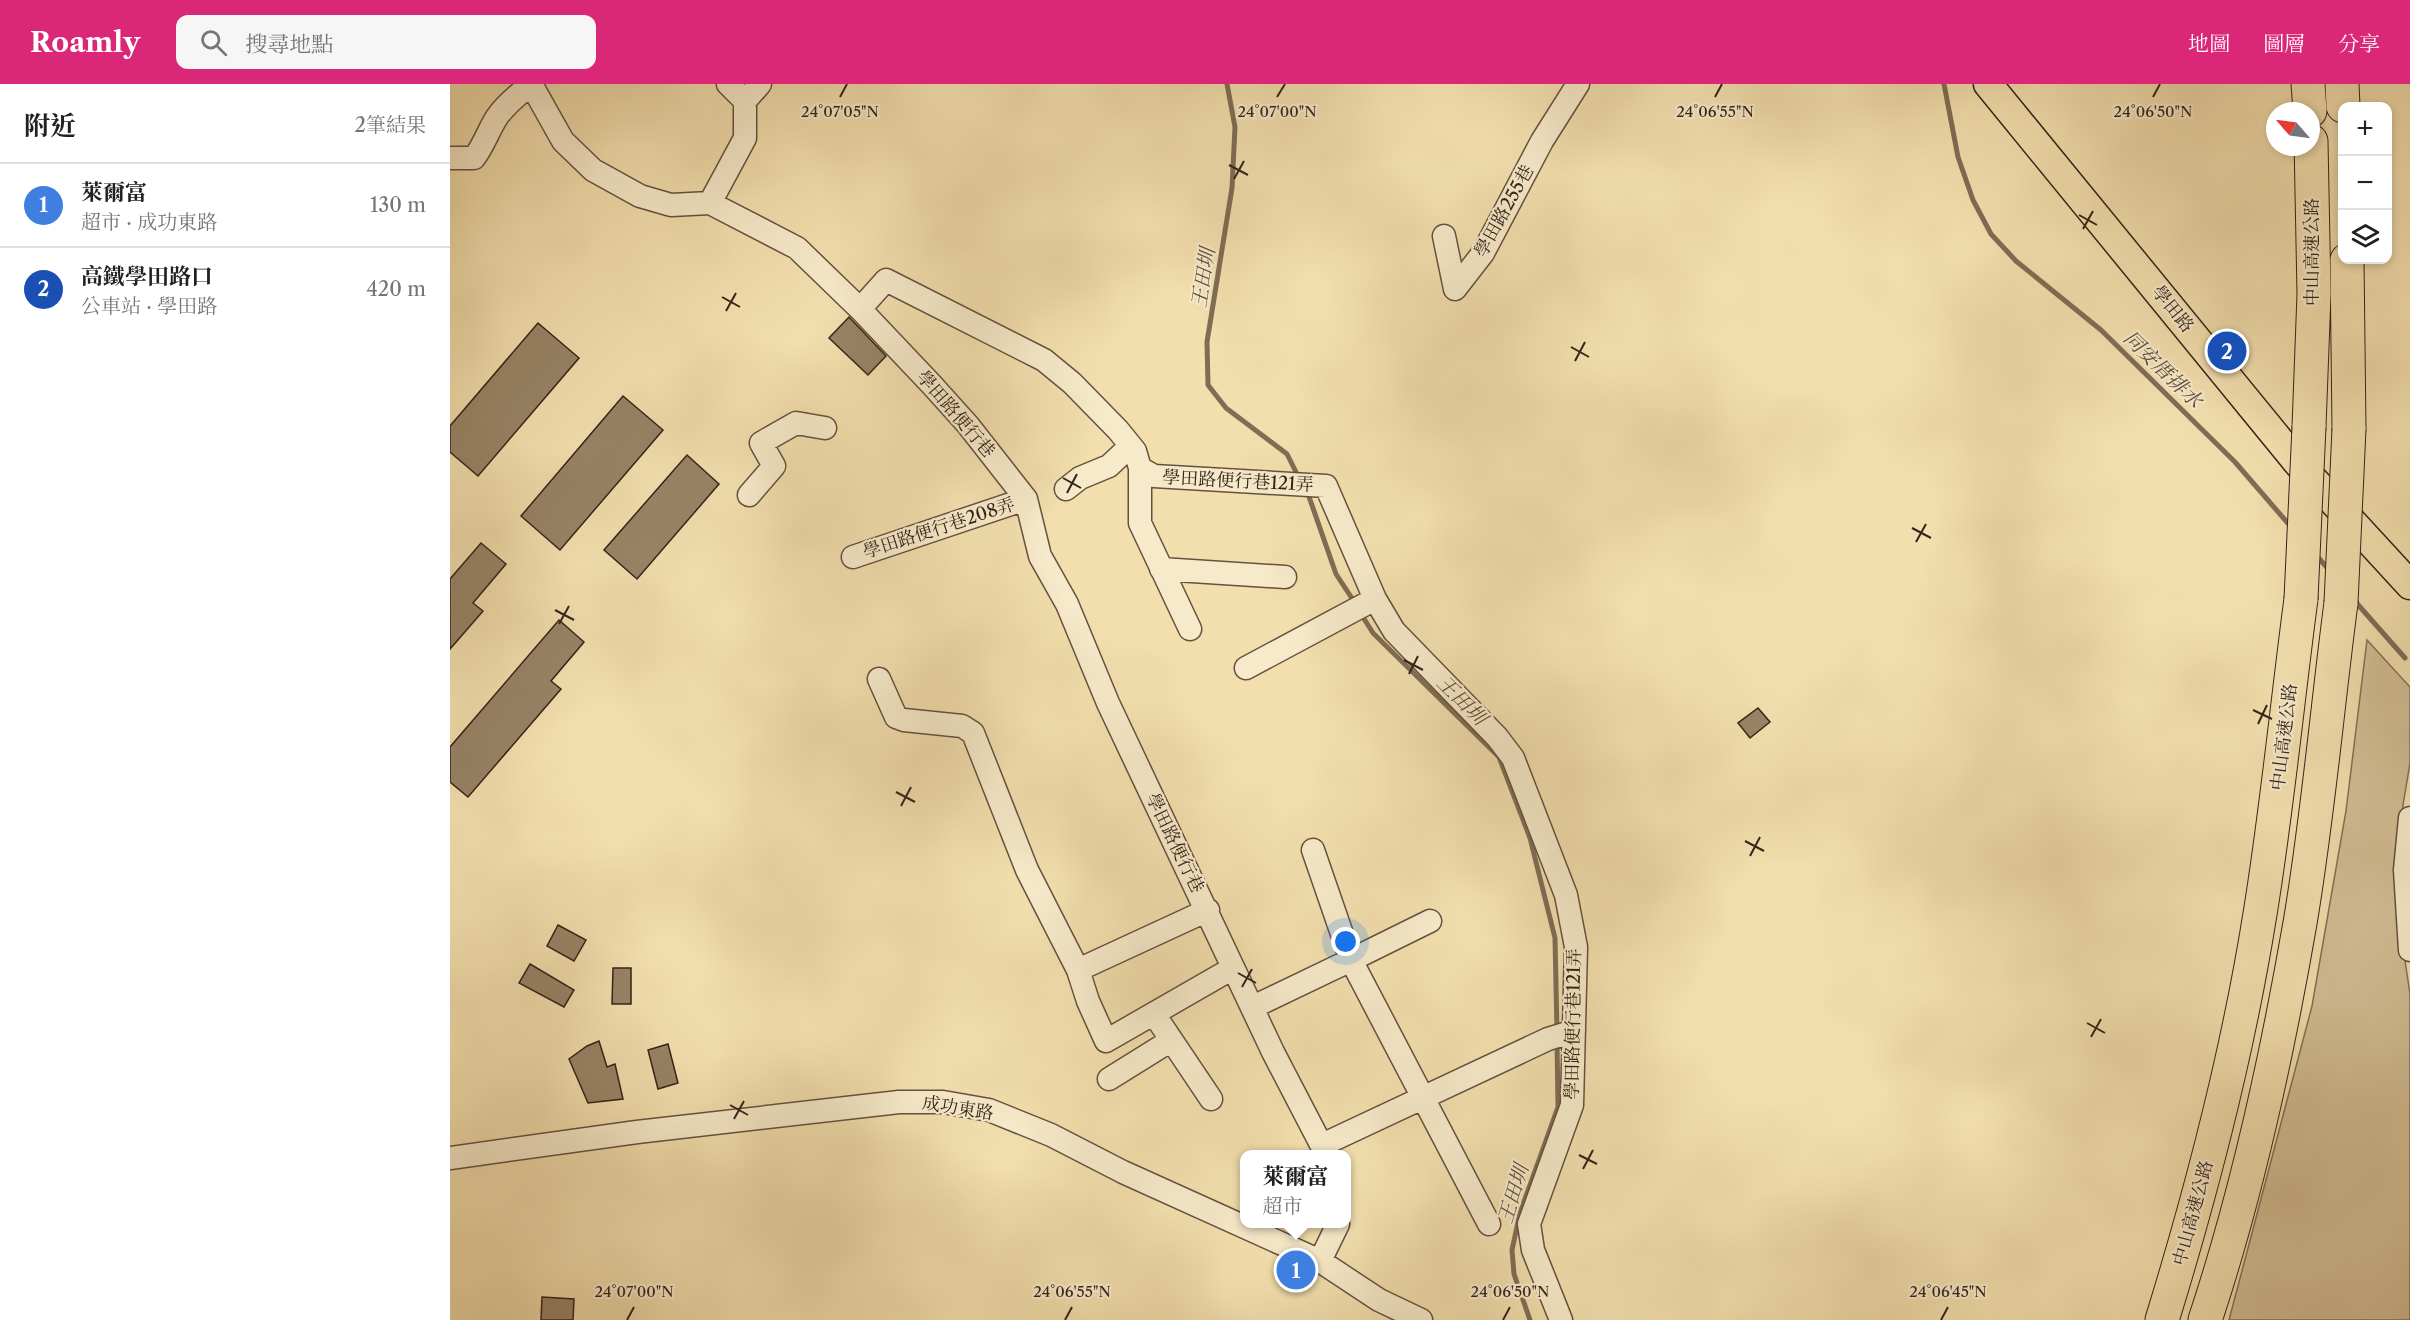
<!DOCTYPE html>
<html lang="zh-TW">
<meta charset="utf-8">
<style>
:root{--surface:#fff;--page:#f6f6f6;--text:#202124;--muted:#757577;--line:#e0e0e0;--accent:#db2777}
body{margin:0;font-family:"Libre Caslon Text","Noto Serif TC",serif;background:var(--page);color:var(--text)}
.controls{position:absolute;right:18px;top:18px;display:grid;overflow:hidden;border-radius:12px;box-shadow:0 3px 9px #0003}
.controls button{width:54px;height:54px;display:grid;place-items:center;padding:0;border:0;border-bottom:2px solid var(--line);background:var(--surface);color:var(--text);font:30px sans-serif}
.compass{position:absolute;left:1816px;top:18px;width:54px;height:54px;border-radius:50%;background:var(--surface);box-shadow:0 3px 9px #0003;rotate:298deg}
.you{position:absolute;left:896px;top:858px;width:21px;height:21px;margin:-15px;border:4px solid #fff;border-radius:50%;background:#1a73e8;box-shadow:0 0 0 9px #1a73e833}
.badge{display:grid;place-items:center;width:39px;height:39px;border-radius:50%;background:var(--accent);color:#fff;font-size:20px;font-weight:700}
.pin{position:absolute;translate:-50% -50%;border:3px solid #fff;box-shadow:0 2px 6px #0006}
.popup{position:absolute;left:790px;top:1066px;width:111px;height:78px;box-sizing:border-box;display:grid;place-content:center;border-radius:12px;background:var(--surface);filter:drop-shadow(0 2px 4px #0005);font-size:20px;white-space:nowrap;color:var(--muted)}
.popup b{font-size:22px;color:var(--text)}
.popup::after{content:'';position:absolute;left:50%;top:100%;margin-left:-12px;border:12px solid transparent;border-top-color:var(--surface)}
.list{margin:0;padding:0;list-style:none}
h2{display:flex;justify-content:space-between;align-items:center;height:78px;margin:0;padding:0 24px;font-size:26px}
h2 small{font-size:20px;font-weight:400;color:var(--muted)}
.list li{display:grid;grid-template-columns:39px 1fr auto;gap:18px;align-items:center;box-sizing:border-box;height:84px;padding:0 24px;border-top:2px solid var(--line)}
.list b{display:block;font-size:22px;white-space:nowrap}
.list p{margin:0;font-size:20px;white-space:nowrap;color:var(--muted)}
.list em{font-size:20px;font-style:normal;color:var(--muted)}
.icon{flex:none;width:33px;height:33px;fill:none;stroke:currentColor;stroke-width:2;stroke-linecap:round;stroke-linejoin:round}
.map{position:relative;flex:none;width:1960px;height:1236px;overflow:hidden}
header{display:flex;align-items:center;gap:36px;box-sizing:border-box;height:84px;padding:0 30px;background:var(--accent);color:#fff}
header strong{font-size:28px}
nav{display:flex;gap:33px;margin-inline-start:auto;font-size:21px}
.search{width:420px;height:54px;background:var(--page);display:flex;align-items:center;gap:15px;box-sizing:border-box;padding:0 21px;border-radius:12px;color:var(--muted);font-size:22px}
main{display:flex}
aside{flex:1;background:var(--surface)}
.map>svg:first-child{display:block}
.green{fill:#d3bf95;stroke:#847058;stroke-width:1.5}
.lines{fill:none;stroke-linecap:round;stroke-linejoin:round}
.stream{stroke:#806d55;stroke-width:5}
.building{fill:#988467;stroke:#35221a;stroke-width:1.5}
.minor-casing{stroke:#64513f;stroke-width:25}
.major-casing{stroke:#35221a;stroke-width:31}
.highway-casing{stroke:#35221a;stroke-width:35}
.minor{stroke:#f7eaca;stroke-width:22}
.major{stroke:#f3dfae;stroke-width:28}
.highway{stroke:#f3dfae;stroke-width:33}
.highway-bridge-casing{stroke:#35221a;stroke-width:35;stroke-linecap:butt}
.highway-bridge{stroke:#f3dfae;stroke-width:33}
.ticks{fill:none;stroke:#35221a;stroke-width:2}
.labels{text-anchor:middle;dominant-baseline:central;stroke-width:4.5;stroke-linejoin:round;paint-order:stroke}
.street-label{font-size:18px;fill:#35221a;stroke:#f7eaca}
.water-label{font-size:20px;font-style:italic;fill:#614e3c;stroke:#f7eaca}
.ticks-label{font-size:15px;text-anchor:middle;fill:#35221a;stroke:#f7eaca;stroke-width:4.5;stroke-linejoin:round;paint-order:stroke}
</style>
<header>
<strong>Roamly</strong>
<div class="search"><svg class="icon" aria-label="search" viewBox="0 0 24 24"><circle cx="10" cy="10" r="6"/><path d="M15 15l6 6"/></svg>搜尋地點</div>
<nav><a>地圖</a><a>圖層</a><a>分享</a></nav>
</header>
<main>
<aside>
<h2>附近<small>2筆結果</small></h2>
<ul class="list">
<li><span class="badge" style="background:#3f7fe0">1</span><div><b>萊爾富</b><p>超市 · 成功東路</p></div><em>130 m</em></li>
<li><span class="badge" style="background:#1a4fb4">2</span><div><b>高鐵學田路口</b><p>公車站 · 學田路</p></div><em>420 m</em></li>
</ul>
</aside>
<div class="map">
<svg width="1960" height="1236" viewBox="0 0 1960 1236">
<rect width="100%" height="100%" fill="#f3dfae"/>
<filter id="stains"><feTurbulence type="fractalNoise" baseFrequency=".00333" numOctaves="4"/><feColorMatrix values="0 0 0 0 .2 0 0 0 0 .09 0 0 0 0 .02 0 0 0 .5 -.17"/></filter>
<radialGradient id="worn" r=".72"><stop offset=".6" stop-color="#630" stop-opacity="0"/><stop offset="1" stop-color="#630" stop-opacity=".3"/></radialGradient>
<path class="green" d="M 1917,556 L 1960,603 L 1960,679 L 1953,721 L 1949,786 L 1953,863 L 1960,910 L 1960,1236 L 1779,1236 L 1862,922 L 1896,727 Z"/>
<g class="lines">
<path class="stream" d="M 777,0 L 785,43 L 782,104 L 757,258 L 758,301 L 776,324 L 837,370 L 849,394
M 1494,0 L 1508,73 L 1523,116 L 1541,150 L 1566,177 L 1651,246 L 1785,378 L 1842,444
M 857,407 L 886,490 L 905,519
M 1866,471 L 1880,487
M 1903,515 L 1955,574
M 911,530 L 923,549 L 1049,673 L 1080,754 L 1105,854 L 1107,948
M 1080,1236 L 1064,1190 L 1062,1166 L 1070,1129 L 1108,1023 L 1107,957"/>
</g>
<path class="building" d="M 399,233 L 436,272 L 418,291 L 379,254 Z
M 88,239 L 129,274 L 28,392 L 0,368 L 0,342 Z
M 173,312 L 213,346 L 110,466 L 71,432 Z
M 237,371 L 269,400 L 187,495 L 154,466 Z
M 31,459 L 56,480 L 23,519 L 33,527 L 0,565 L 0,495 Z
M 109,536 L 134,558 L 101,597 L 111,605 L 18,713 L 0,698 L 0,663 Z
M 1308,624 L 1320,638 L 1300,654 L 1288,639 Z
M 108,841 L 136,856 L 124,877 L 97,862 Z
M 80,880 L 124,906 L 114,923 L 69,899 Z
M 163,884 L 181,884 L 181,920 L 162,920 Z
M 149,957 L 157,983 L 165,980 L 173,1015 L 138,1019 L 119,975 L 137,962 Z
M 218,960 L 228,999 L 208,1005 L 198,966 Z
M 92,1213 L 124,1215 L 123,1236 L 91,1236 Z"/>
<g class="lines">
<g class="minor-casing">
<path id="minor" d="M 81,0 L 113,57 L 143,86 L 190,112 L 221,121 L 260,119 L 347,164 L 410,225 L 482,301 L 518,341 L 576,415 L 590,472 L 617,520 L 658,619 L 823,968 L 876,1070
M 278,0 L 295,17
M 0,74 L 24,74 C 34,61 38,47 47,33 C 56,20 69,10 81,0
M 260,119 L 295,54 L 295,17 L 310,0
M 994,152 L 1005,205 L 1033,169 L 1092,57 L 1128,0
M 410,225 L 436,196 L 594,276 L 622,299 L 668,346 L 685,367 L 690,384 L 704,392 L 876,402 L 925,515 L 944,547 L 1047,653 L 1063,674 L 1116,811 L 1126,863 L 1122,1021 L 1079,1140 L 1083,1166 L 1111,1236
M 690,384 L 690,439 L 740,545
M 616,405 L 630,394 L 659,382 L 675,367 L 685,367
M 299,411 L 324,382 L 311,359 L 346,339 L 375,344
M 403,473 L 576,415
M 711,485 L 835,493
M 796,584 L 925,515
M 429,595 L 446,633 L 454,636 L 512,642 L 523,649 L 577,786 L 628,886 L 758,826
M 1960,734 L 1955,786 L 1960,866
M 863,766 L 901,876 L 980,837
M 628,886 L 638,917 L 656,957 L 783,884
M 803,923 L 901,876 L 1039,1140
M 704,930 L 761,1015
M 659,995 L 720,957
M 872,1061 L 1098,955 L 1124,947
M 0,1074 L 187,1048 L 449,1018 L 493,1018 L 539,1026 L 601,1051 L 673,1088 L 870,1177 L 929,1216 L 971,1236
M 870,1177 L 888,1140"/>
</g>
<g class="major-casing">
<path id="major" d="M 1538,0 L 1847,378 L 1960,501"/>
</g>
<g class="highway-casing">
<path id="highway" d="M 1858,0 L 1860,27
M 1892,0 L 1893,22
M 1897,176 L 1899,345
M 1859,343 L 1864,210 L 1861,57
M 1712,1236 C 1753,1103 1788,968 1810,830 C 1827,726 1837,620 1851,515
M 1755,1236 C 1798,1107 1827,972 1850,839 C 1868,733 1877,625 1891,519"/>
</g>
<use href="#minor" class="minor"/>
<use href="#major" class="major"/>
<use href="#highway" class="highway"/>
<g class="highway-bridge-casing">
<path id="highway-bridge" d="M 1851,515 L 1859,343
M 1891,519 L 1899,345"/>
</g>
<use href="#highway-bridge" class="highway-bridge"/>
</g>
<path class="ticks" d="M 390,13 L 397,0M 827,13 L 835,0M 1265,13 L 1272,0M 1703,13 L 1710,0M 779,81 L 798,91M 784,95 L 794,77M 1629,131 L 1647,141M 1633,145 L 1643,127M 272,213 L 290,223M 276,227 L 286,209M 1121,263 L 1139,273M 1125,277 L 1135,258M 613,394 L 631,404M 617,409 L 627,390M 1462,444 L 1481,454M 1466,458 L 1476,440M 105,526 L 124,536M 109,540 L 119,522M 954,576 L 973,586M 959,590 L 968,572M 1803,626 L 1822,635M 1808,640 L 1817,621M 446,708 L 465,718M 451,722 L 461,703M 1295,757 L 1314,767M 1300,772 L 1310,753M 788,889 L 806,899M 792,903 L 802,885M 1637,939 L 1655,949M 1641,953 L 1651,935M 280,1021 L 298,1031M 284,1035 L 294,1017M 1129,1071 L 1147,1080M 1133,1085 L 1143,1066M 177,1236 L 184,1223M 615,1236 L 622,1223M 1053,1236 L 1060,1223M 1491,1236 L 1498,1223"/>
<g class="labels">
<g class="street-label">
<text transform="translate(1054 127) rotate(-61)">學田路255巷</text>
<text transform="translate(1862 168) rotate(-90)">中山高速公路</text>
<text transform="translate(1723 225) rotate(51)">學田路</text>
<text transform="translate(506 330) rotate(49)">學田路便行巷</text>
<text transform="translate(788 397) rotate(3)">學田路便行巷121弄</text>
<text transform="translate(489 444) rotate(-18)">學田路便行巷208弄</text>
<text transform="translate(1834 653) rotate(-83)">中山高速公路</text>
<text transform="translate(725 759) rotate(64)">學田路便行巷</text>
<text transform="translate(1123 940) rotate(-89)">學田路便行巷121弄</text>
<text transform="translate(508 1024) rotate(9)">成功東路</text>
<text transform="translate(1743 1129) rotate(-75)">中山高速公路</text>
</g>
<g class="water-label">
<text transform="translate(753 194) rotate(-81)">王田圳</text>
<text transform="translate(1713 285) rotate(44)">同安厝排水</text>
<text transform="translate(1012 616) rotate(45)">王田圳</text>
<text transform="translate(1063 1110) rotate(-73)">王田圳</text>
</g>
</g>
<g class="ticks-label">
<text x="390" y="33">24°07'05"N</text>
<text x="827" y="33">24°07'00"N</text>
<text x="1265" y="33">24°06'55"N</text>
<text x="1703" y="33">24°06'50"N</text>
<text x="184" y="1213">24°07'00"N</text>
<text x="622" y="1213">24°06'55"N</text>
<text x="1060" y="1213">24°06'50"N</text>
<text x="1498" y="1213">24°06'45"N</text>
</g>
<rect width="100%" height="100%" filter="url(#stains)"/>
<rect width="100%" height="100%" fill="url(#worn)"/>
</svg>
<div class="controls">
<button>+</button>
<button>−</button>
<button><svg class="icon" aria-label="layers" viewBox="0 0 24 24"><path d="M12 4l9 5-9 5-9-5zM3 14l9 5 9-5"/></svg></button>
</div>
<svg class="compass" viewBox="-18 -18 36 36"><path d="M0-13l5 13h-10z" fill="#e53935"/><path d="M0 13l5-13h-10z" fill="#757577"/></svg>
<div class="you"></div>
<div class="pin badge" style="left:846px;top:1186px;background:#3f7fe0">1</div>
<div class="popup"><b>萊爾富</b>超市</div>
<div class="pin badge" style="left:1777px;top:267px;background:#1a4fb4">2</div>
</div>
</main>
